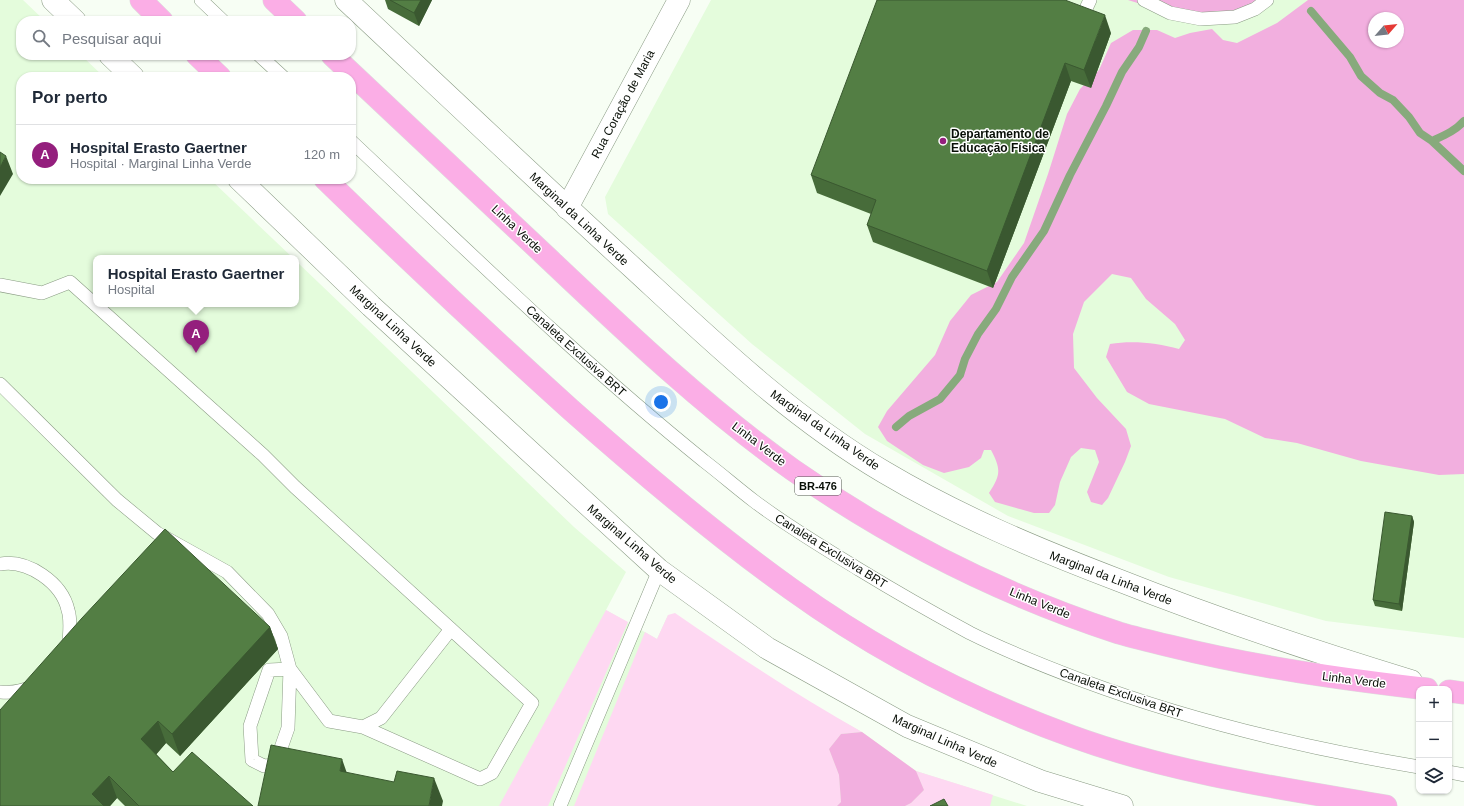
<!DOCTYPE html>
<html lang="pt">
<meta charset="utf-8">
<style>
:root{--surface:#fff;--page:#f2f2f3;--text:#1f2937;--muted:#747a83;--line:#e0e1e3;--accent:#941f7d}
body{margin:0;font-family:Helvetica,sans-serif;background:var(--page);color:var(--text)}
.controls{position:absolute;right:12px;bottom:12px;display:grid;overflow:hidden;border-radius:8px;box-shadow:0 1px 3px #0004}
.controls button{width:36px;height:36px;display:grid;place-items:center;padding:0;border:0;border-bottom:1px solid var(--line);background:var(--surface);color:var(--text);font:20px sans-serif}
.compass{position:absolute;left:1368px;top:12px;width:36px;height:36px;border-radius:50%;background:var(--surface);box-shadow:0 1px 3px #0004;rotate:62deg}
.you{position:absolute;left:661px;top:402px;width:14px;height:14px;margin:-10px;border:3px solid #fff;border-radius:50%;background:#1a73e8;box-shadow:0 0 0 6px #1a73e833}
.badge{display:grid;place-items:center;width:26px;height:26px;border-radius:50%;background:var(--accent);color:#fff;font-size:13px;font-weight:700}
.pin{position:absolute;translate:-50% -33px;filter:drop-shadow(0 1px 2px #0008)}
.pin::after{content:'';position:absolute;top:21px;width:14px;height:12px;background:inherit;clip-path:polygon(0 0,100% 0,50% 100%)}
.popup{position:absolute;left:93px;top:255px;width:206px;height:52px;box-sizing:border-box;display:grid;place-content:center;border-radius:8px;background:var(--surface);filter:drop-shadow(0 1px 3px #0005);font-size:13px;white-space:nowrap;color:var(--muted)}
.popup b{font-size:15px;color:var(--text)}
.popup::after{content:'';position:absolute;left:50%;top:100%;margin-left:-8px;border:8px solid transparent;border-top-color:var(--surface)}
.list{margin:0;padding:0;list-style:none}
h2{display:flex;justify-content:space-between;align-items:center;height:52px;margin:0;padding:0 16px;font-size:17px}
h2 small{font-size:13px;font-weight:400;color:var(--muted)}
.list li{display:grid;grid-template-columns:26px 1fr auto;gap:12px;align-items:center;box-sizing:border-box;height:60px;padding:0 16px;border-top:1px solid var(--line)}
.list b{display:block;font-size:15px;white-space:nowrap}
.list p{margin:0;font-size:13px;white-space:nowrap;color:var(--muted)}
.list em{font-size:13px;font-style:normal;color:var(--muted)}
.icon{flex:none;width:22px;height:22px;fill:none;stroke:currentColor;stroke-width:2;stroke-linecap:round;stroke-linejoin:round}
.map{position:relative;flex:none;width:1464px;height:806px;overflow:hidden}
.search{position:absolute;background:var(--surface);box-shadow:0 1px 3px #0004;left:16px;top:16px;width:340px;height:44px;display:flex;align-items:center;gap:10px;box-sizing:border-box;padding:0 14px;border-radius:16px;color:var(--muted);font-size:15px}
.panel{position:absolute;background:var(--surface);box-shadow:0 1px 3px #0004;left:16px;top:72px;width:340px;height:112px;border-radius:16px}
.map>svg:first-child{display:block}
.built{fill:#e4fcdc;fill-rule:evenodd}
.green{fill:#fed8f2}
.forest{fill:#f2afdf;fill-rule:evenodd}
.lines{fill:none;stroke-linecap:round;stroke-linejoin:round}
.stream{stroke:#87aa7c;stroke-width:8}
.service-casing{stroke:#8a9b84;stroke-width:14}
.minor-casing{stroke:#8a9b84;stroke-width:23}
.secondary-casing{stroke:#8a9b84;stroke-width:23}
.trunk-casing{stroke:#dddddc;stroke-width:23}
.service{stroke:#fff;stroke-width:13}
.minor{stroke:#fff;stroke-width:22}
.secondary{stroke:#fff;stroke-width:22}
.trunk{stroke:#fbaee6;stroke-width:22}
.wall{fill:#476c3a}
.shaded-wall{fill:#3a5830}
.building{fill:#537e44;stroke:#3a5830}
.poi-dot{fill:#941f7d;stroke:#fff;stroke-width:1.5}
.labels{text-anchor:middle;dominant-baseline:central;stroke-width:3;stroke-linejoin:round;paint-order:stroke}
.shield{fill:#fff;stroke:#535751;stroke-width:1}
.shield-label{font-size:11px;font-weight:bold;fill:#090f07}
.street-label{font-size:12px;fill:#090f07;stroke:#fff}
.poi-label{font-size:12px;font-weight:bold;fill:#090f07;stroke:#fff;text-anchor:start}
</style>
<div class="map">
<svg width="1464" height="806" viewBox="0 0 1464 806">
<rect width="100%" height="100%" fill="#f7fef4"/>
<path class="built" d="M 0,0 L 23,0 L 45,21 L 21,21 L 21,55 L 81,55 L 104,77 L 21,77 L 21,179 L 210,179 L 293,258 L 96,258 L 96,304 L 296,304 L 296,261 L 574,527 L 626,572 L 606,610 L 657,639 L 668,615 L 734,654 L 813,705 L 862,732 L 916,771 L 1027,806 L 0,806 Z
M 711,0 L 1464,0 L 1464,638 L 1326,621 L 1169,577 L 1008,516 L 865,434 L 752,344 L 608,214 L 605,197 ZM 1374,18 L 1398,18 L 1398,42 L 1374,42 Z"/>
<path class="green" d="M 606,610 L 628,622 L 548,806 L 499,806 Z
M 675,613 C 736,655 797,695 862,732 L 841,734 L 829,749 L 839,775 L 841,802 L 837,806 L 574,806 L 645,632 L 657,639 L 668,615 Z
M 916,771 L 993,795 L 990,806 L 905,806 L 911,803 L 924,790 Z"/>
<path class="forest" d="M 1128,0 L 1260,0 L 1223,19 L 1185,18 Z
M 1308,0 L 1464,0 L 1464,474 L 1439,475 L 1361,461 L 1297,443 L 1265,438 L 1225,419 L 1149,404 L 1127,392 L 1106,357 L 1110,344 C 1133,340 1157,343 1179,349 L 1185,340 L 1175,324 L 1146,299 L 1131,278 L 1112,274 L 1084,302 L 1073,334 L 1074,368 L 1097,398 L 1126,429 L 1131,446 L 1125,462 L 1108,498 L 1102,505 L 1091,502 L 1087,492 L 1099,462 L 1095,450 L 1081,448 L 1071,457 L 1060,482 L 1055,505 L 1049,513 L 1034,513 L 995,502 L 989,493 C 1001,475 1001,469 991,450 L 984,450 L 981,458 L 969,467 L 944,473 L 923,465 L 887,441 L 878,427 L 887,411 L 935,355 L 950,321 L 971,295 L 997,282 L 1024,243 L 1048,174 L 1067,114 L 1080,89 L 1099,70 L 1111,43 L 1133,30 L 1157,30 L 1175,38 L 1190,33 L 1212,29 L 1223,40 L 1237,43 L 1277,23 ZM 1374,18 L 1398,18 L 1398,42 L 1374,42 Z
M 862,732 L 916,771 L 924,790 L 911,803 L 905,806 L 837,806 L 841,802 L 839,775 L 829,749 L 841,734 Z"/>
<g class="lines">
<path class="stream" d="M 1311,11 L 1350,57 L 1361,76 L 1380,93 L 1393,100 L 1409,117 L 1420,133 L 1432,141 L 1464,171
M 1432,141 C 1445,135 1455,131 1464,121
M 896,427 L 909,416 L 940,399 L 960,375 L 965,359 L 978,334 L 996,309 L 1012,277 L 1044,231 L 1070,175 L 1106,106 L 1122,72 L 1139,47 L 1146,31"/>
<g class="service-casing">
<path id="service" d="M 201,0 L 223,21
M 1144,0 L 1170,13 L 1201,19 L 1235,17 L 1255,9 L 1267,0
M 1084,13 L 1090,0
M 259,55 L 283,77
M 351,141 C 467,250 580,361 704,461 C 721,474 737,488 754,501 C 787,526 824,548 860,570 C 896,592 933,613 970,633 C 1006,651 1044,666 1081,680 C 1191,721 1304,748 1419,767
M 0,285 L 42,293 L 70,282 L 263,455 L 295,487 L 532,703 L 492,773 L 480,779 L 363,727
M 0,384 L 117,500 L 157,533 L 227,572 L 268,614 L 281,636 L 290,669 L 288,728 L 275,765 L 264,766 L 252,760 L 250,726 L 269,670 L 290,669 L 329,721 L 363,727 L 381,718 L 451,629
M 0,564 C 28,559 62,583 68,610 C 71,619 70,641 67,650
M 0,692 C 12,693 22,692 33,686
M 1449,772 L 1464,775
M 560,806 L 659,570"/>
</g>
<g class="minor-casing">
<path id="minor" d="M 567,208 L 679,0"/>
</g>
<g class="secondary-casing">
<path id="secondary" d="M 53,0 L 75,21
M 346,0 C 442,90 537,180 634,269 C 713,342 791,417 884,472 C 958,516 1037,549 1118,580 C 1214,618 1312,651 1411,681
M 110,55 L 133,77
M 239,179 L 371,306 L 659,570 L 767,648 L 907,726 L 1040,781 L 1122,806"/>
</g>
<g class="trunk-casing">
<path id="trunk" d="M 141,0 L 162,21
M 274,0 L 296,21
M 197,55 L 220,77
M 332,55 C 405,124 478,192 551,261 C 628,334 706,408 793,470 C 893,540 1003,595 1119,633 C 1136,638 1153,642 1170,646 C 1255,667 1341,679 1427,689
M 325,179 C 405,257 487,334 570,409 C 641,472 714,534 791,589 C 877,651 972,700 1071,736 C 1172,773 1280,788 1386,806
M 1449,691 L 1464,693"/>
</g>
<use href="#service" class="service"/>
<use href="#minor" class="minor"/>
<use href="#secondary" class="secondary"/>
<use href="#trunk" class="trunk"/>
</g>
<path class="wall" d="M 385,0 L 432,0 L 419,26 L 388,9 Z
M 1111,33 L 1091,88 L 1071,81 L 993,288 L 873,242 L 867,225 L 871,214 L 817,193 L 811,175 Z
M 1412,516 L 1414,522 L 1402,611 L 1375,606 L 1373,600 Z
M 270,627 L 278,649 L 180,756 L 166,743 L 156,754 L 173,772 L 253,806 L 125,806 L 117,798 L 110,806 L 0,806 Z"/>
<path class="shaded-wall" d="M 421,0 L 432,0 L 419,26 L 414,13 Z
M 1105,15 L 1111,33 L 1091,88 L 1084,70 Z
M 1065,63 L 1071,81 L 993,288 L 987,271 Z
M 6,156 L 13,174 L 0,196 L 0,167 Z
M 1412,516 L 1414,522 L 1402,611 L 1399,604 Z
M 270,627 L 278,649 L 180,756 L 172,734 Z
M 158,721 L 166,743 L 150,762 L 141,739 Z
M 342,759 L 350,782 L 340,771 Z
M 109,776 L 117,798 L 110,806 L 97,806 L 92,794 Z
M 434,778 L 443,801 L 442,806 L 429,806 Z"/>
<path class="building" d="M 390,0 L 421,0 L 414,13 Z
M 877,0 L 1065,0 L 1105,15 L 1084,70 L 1065,63 L 987,271 L 867,225 L 876,200 L 811,175 Z
M 0,152 L 6,156 L 0,167 Z
M 1385,512 L 1412,516 L 1399,604 L 1373,600 Z
M 165,529 L 270,627 L 172,734 L 158,721 L 141,739 L 173,772 L 192,752 L 253,806 L 139,806 L 109,776 L 92,794 L 104,806 L 0,806 L 0,710 L 82,618 Z
M 271,745 L 342,759 L 340,771 L 394,782 L 397,771 L 434,778 L 429,806 L 258,806 Z
M 944,799 L 948,806 L 930,806 Z"/>
<circle class="poi-dot" cx="943" cy="141" r="4"/>
<g class="labels">
<rect class="shield" x="795" y="477" width="46" height="18" rx="3"/>
<g class="shield-label">
<text x="818" y="486">BR-476</text>
</g>
<g class="street-label">
<text transform="translate(623 104) rotate(-62)">Rua Coração de Maria</text>
<text transform="translate(579 219) rotate(43)">Marginal da Linha Verde</text>
<text transform="translate(517 229) rotate(43)">Linha Verde</text>
<text transform="translate(393 326) rotate(43)">Marginal Linha Verde</text>
<text transform="translate(576 351) rotate(42)">Canaleta Exclusiva BRT</text>
<text transform="translate(825 430) rotate(35)">Marginal da Linha Verde</text>
<text transform="translate(759 444) rotate(37)">Linha Verde</text>
<text transform="translate(632 544) rotate(41)">Marginal Linha Verde</text>
<text transform="translate(831 551) rotate(32)">Canaleta Exclusiva BRT</text>
<text transform="translate(1111 578) rotate(21)">Marginal da Linha Verde</text>
<text transform="translate(1040 603) rotate(22)">Linha Verde</text>
<text transform="translate(1354 680) rotate(7)">Linha Verde</text>
<text transform="translate(1121 693) rotate(19)">Canaleta Exclusiva BRT</text>
<text transform="translate(945 741) rotate(24)">Marginal Linha Verde</text>
</g>
<g class="poi-label">
<text x="951" y="134">Departamento de<tspan x="951" dy="14">Educação Física</tspan></text>
</g>
</g>
</svg>
<div class="controls">
<button>+</button>
<button>−</button>
<button><svg class="icon" aria-label="layers" viewBox="0 0 24 24"><path d="M12 4l9 5-9 5-9-5zM3 14l9 5 9-5"/></svg></button>
</div>
<svg class="compass" viewBox="-18 -18 36 36"><path d="M0-13l5 13h-10z" fill="#e53935"/><path d="M0 13l5-13h-10z" fill="#747a83"/></svg>
<div class="you"></div>
<div class="pin badge" style="left:196px;top:353px">A</div>
<div class="popup"><b>Hospital Erasto Gaertner</b>Hospital</div>
<div class="search"><svg class="icon" aria-label="search" viewBox="0 0 24 24"><circle cx="10" cy="10" r="6"/><path d="M15 15l6 6"/></svg>Pesquisar aqui</div>
<section class="panel">
<h2>Por perto<small></small></h2>
<ul class="list">
<li><span class="badge">A</span><div><b>Hospital Erasto Gaertner</b><p>Hospital · Marginal Linha Verde</p></div><em>120 m</em></li>
</ul>
</section>
</div>
